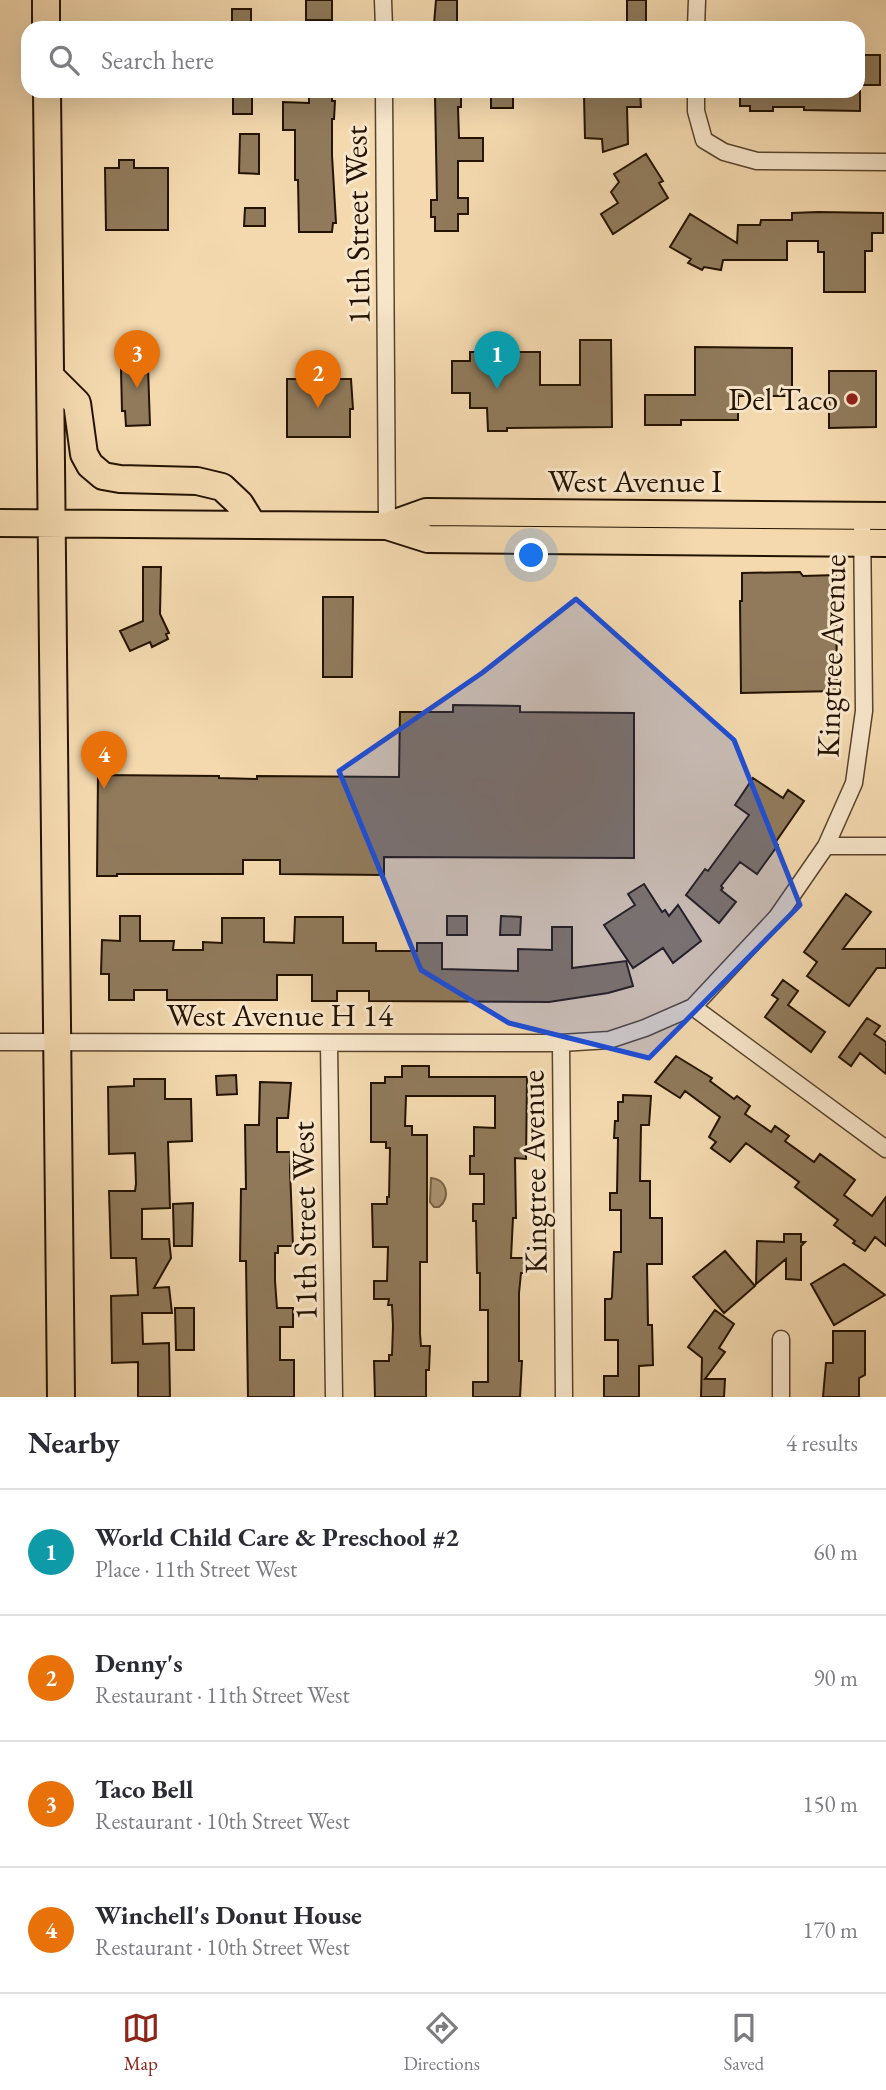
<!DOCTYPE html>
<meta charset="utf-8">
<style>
:root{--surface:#fff;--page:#f2f2f3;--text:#2b2b33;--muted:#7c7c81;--line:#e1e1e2;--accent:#8f2418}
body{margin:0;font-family:"EB Garamond",serif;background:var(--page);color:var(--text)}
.you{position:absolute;left:532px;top:556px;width:24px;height:24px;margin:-18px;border:5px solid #fff;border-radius:50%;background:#1a73e8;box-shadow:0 0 0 10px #1a73e833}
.badge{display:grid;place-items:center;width:46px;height:46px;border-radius:50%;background:var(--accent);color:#fff;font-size:23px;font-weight:700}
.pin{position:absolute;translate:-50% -58px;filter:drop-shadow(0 2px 4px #0008)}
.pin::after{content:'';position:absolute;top:37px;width:24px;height:21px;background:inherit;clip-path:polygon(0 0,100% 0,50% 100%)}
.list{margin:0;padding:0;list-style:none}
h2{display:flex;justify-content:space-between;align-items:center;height:91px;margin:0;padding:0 28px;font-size:30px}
h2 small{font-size:23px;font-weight:400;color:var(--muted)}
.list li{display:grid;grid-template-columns:46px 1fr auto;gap:21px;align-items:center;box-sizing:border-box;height:126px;padding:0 28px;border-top:2px solid var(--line)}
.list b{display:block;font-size:26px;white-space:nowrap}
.list p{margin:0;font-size:23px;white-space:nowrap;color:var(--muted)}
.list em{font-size:23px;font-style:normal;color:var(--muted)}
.icon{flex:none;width:38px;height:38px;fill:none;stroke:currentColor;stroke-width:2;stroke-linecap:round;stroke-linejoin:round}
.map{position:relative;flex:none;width:886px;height:1397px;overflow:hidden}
.search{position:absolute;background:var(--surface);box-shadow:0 7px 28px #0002;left:21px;right:21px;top:21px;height:77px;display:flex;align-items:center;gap:18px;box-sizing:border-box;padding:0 24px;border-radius:21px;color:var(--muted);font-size:26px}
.sheet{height:595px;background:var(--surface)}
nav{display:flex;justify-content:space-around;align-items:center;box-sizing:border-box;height:98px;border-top:2px solid var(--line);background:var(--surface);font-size:19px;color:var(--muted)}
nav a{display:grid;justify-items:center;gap:4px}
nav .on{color:var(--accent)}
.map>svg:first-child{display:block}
.water{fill:#ad9674;stroke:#766246;stroke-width:2}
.building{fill:#907a5b;stroke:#241300;stroke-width:2}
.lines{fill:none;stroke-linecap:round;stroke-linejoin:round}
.minor-casing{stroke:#58442c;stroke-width:19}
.primary-casing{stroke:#241300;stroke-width:30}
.minor{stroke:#f8e6cb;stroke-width:16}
.primary{stroke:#f4d9af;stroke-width:26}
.marked{fill:#1d4ed8;fill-opacity:0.2;stroke:#1d4ed8;stroke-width:5;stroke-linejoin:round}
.poi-dot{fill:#8f2418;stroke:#f8e6cb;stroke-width:2.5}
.labels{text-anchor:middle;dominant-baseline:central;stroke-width:6;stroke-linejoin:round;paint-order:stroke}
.street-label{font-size:32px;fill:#241300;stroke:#f8e6cb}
.poi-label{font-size:32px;fill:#241300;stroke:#f8e6cb;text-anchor:end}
</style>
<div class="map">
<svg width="886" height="1397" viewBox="0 0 886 1397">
<rect width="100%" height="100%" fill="#f4d9af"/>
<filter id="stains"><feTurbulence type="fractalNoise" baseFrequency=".00286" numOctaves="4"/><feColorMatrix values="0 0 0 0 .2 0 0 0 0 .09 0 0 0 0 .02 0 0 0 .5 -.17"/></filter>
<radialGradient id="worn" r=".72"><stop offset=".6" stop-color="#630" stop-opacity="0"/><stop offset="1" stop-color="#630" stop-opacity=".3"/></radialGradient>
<path class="water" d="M 431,1178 C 447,1179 451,1197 439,1207 L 434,1207 L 430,1202 Z"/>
<path class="building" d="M 306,0 L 332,0 L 332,20 L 306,20 Z
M 436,0 L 457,0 L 457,24 L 434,24 Z
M 627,0 L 646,0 L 646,28 L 627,28 Z
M 232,9 L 251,9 L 251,28 L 232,28 Z
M 858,55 L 880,55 L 880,85 L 858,85 Z
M 233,91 L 252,91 L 252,114 L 233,114 Z
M 309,91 L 332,91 L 332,101 L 335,101 L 334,119 L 332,119 L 332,155 L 336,223 L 333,223 L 332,232 L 299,232 L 298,180 L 295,180 L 295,130 L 283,130 L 283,102 L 309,103 Z
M 442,91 L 461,91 L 461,107 L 458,107 L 459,138 L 483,138 L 483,161 L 458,161 L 458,198 L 468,198 L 468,214 L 458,214 L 458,231 L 435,231 L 435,217 L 431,217 L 431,200 L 437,200 L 435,95 L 442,95 Z
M 491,91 L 513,91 L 513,108 L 491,108 Z
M 604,91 L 640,91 L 641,107 L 627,107 L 628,144 L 603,152 L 602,139 L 585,138 L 584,95 L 604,94 Z
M 740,91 L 860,91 L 860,111 L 804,110 L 804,107 L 773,107 L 773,111 L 750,111 L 750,106 L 740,106 Z
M 240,134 L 259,134 L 259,174 L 239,173 Z
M 646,154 L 663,181 L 659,183 L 668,198 L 613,234 L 601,214 L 618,203 L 611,192 L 619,182 L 614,174 Z
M 119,160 L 134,160 L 134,168 L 168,168 L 168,230 L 106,230 L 105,168 L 119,168 Z
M 245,208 L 265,208 L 265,226 L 244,226 Z
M 818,212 L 883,213 L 883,233 L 872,233 L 872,251 L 865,251 L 865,292 L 824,292 L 824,252 L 818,252 L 818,241 L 787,241 L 787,260 L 723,260 L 721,270 L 704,267 L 702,270 L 688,263 L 691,259 L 670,247 L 690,214 L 737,243 L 738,225 L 760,225 L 761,220 L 792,220 L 792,213 Z
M 580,340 L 611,340 L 612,427 L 507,428 L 507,431 L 488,431 L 487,408 L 470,408 L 470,393 L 452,393 L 452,361 L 470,361 L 470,352 L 540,352 L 540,385 L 580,385 Z
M 695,347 L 792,348 L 792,396 L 738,396 L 738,420 L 681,420 L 681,425 L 645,425 L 645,395 L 695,395 Z
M 148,368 L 150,425 L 126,426 L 125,411 L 122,411 L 121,369 Z
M 829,371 L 876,371 L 876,427 L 829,428 Z
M 287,379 L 351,379 L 353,409 L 350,409 L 350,437 L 287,437 Z
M 143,567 L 161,567 L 160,614 L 169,633 L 166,634 L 168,639 L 152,647 L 150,642 L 130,651 L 120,631 L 143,621 Z
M 800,572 L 803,576 L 836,575 L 837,691 L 741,693 L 740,601 L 742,601 L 742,573 Z
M 323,597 L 353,597 L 352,677 L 323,677 Z
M 453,705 L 520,706 L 520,712 L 634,713 L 634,858 L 384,857 L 384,875 L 280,874 L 280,860 L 243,860 L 243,874 L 117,874 L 117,876 L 97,876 L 98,775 L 219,776 L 219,778 L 257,779 L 257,776 L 399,777 L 400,712 L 453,712 Z
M 753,778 L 783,798 L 788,790 L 804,801 L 775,843 L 778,845 L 757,874 L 740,862 L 721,886 L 723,888 L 721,890 L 736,902 L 719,923 L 686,895 L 705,869 L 708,871 L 749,815 L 735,805 Z
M 644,884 L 662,912 L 665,910 L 669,916 L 678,905 L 701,941 L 673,963 L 663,948 L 633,968 L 604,925 L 635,905 L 628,894 Z
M 846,894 L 871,912 L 843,949 L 886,949 L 886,968 L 877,968 L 849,1006 L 807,976 L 817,962 L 804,952 Z
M 120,916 L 140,916 L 140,941 L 174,941 L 173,950 L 203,950 L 203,942 L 222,943 L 222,918 L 264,918 L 264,942 L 294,943 L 295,917 L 343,917 L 343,943 L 376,943 L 376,951 L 417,951 L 417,943 L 442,943 L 442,969 L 518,971 L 518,949 L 552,950 L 552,927 L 572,927 L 572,968 L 626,961 L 633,986 L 608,993 L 549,1002 L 369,1001 L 369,991 L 337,991 L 337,1001 L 312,1001 L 312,975 L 277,975 L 277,1000 L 167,1000 L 167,990 L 134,990 L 134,1000 L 109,1000 L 109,974 L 101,974 L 102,940 L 120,941 Z
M 447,916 L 467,916 L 467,935 L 447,935 Z
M 501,916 L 521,917 L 520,935 L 500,935 Z
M 783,980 L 798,991 L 788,1005 L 825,1032 L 811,1052 L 765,1017 L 778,999 L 772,995 Z
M 867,1018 L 880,1026 L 874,1034 L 886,1042 L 886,1074 L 860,1053 L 851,1066 L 839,1057 Z
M 676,1056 L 712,1078 L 710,1081 L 734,1099 L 737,1096 L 750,1106 L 745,1114 L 771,1132 L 775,1126 L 789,1136 L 785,1141 L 814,1162 L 820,1154 L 855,1180 L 844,1195 L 872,1216 L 886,1197 L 886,1246 L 875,1237 L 865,1251 L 853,1243 L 855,1241 L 834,1225 L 838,1220 L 795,1187 L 799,1182 L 746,1143 L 730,1162 L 711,1148 L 716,1142 L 709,1137 L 720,1117 L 685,1091 L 680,1098 L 655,1082 Z
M 402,1066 L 429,1066 L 429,1077 L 527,1077 L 526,1159 L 515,1158 L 516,1218 L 513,1218 L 511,1258 L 526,1258 L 526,1273 L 521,1273 L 519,1293 L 519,1361 L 522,1361 L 520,1397 L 473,1397 L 473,1382 L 488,1382 L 488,1310 L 480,1310 L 480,1273 L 477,1273 L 476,1221 L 473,1221 L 473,1204 L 484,1204 L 484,1174 L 470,1174 L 470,1156 L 474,1156 L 474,1127 L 495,1128 L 495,1096 L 406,1096 L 405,1126 L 412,1126 L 412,1135 L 427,1135 L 427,1262 L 420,1262 L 420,1334 L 421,1346 L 430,1346 L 429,1370 L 426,1370 L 426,1397 L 375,1397 L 374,1361 L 389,1361 L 389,1355 L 392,1355 L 393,1326 L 392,1305 L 388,1305 L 389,1299 L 374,1299 L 374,1281 L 387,1281 L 388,1247 L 373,1247 L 372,1204 L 387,1204 L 387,1197 L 389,1197 L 390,1148 L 386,1148 L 386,1142 L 371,1142 L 371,1083 L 385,1083 L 385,1077 L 402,1077 Z
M 236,1075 L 237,1094 L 217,1095 L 216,1076 Z
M 134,1079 L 165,1079 L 165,1099 L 191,1099 L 192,1141 L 168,1142 L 170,1208 L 142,1209 L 142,1239 L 169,1239 L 171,1258 L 154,1288 L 169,1287 L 172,1313 L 142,1313 L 143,1344 L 169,1343 L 170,1397 L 138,1397 L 138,1362 L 112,1363 L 111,1296 L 138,1295 L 136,1258 L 111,1258 L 109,1191 L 135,1191 L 136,1184 L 135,1153 L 109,1154 L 108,1087 L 134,1086 Z
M 260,1082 L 291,1083 L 288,1118 L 277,1118 L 277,1152 L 291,1152 L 290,1170 L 293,1246 L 278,1246 L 278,1253 L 275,1253 L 275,1281 L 277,1308 L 293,1308 L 293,1327 L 280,1327 L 280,1360 L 294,1360 L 294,1397 L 248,1397 L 246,1261 L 240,1261 L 241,1189 L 246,1189 L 245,1125 L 259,1125 Z
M 623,1095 L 651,1096 L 649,1125 L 641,1125 L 640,1181 L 650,1181 L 650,1218 L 662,1218 L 662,1264 L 647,1264 L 648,1325 L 652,1325 L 653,1365 L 639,1366 L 639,1397 L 604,1397 L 604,1376 L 618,1376 L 618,1340 L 605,1340 L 605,1299 L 611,1299 L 612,1297 L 614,1252 L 621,1252 L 621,1210 L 610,1210 L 610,1193 L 617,1193 L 618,1138 L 614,1138 L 615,1121 L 618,1121 L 618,1102 L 623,1102 Z
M 193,1203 L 192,1246 L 174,1246 L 173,1204 Z
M 784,1234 L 801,1234 L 801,1242 L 805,1242 L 801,1246 L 801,1280 L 786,1279 L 786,1259 L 756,1284 L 757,1241 L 784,1242 Z
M 725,1251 L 755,1286 L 724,1313 L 693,1277 Z
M 844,1264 L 885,1295 L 834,1325 L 811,1284 Z
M 175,1308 L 194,1308 L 194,1350 L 176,1350 Z
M 715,1310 L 734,1324 L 719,1348 L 725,1352 L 705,1379 L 725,1379 L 724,1397 L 701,1397 L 702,1358 L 688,1347 Z
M 833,1331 L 865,1331 L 865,1375 L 859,1378 L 859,1397 L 823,1397 L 826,1363 L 833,1363 Z"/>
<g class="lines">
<g class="minor-casing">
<path id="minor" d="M 383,0 L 384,28
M 696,28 L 697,0
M 384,91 L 387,526
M 696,91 L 696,111 L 704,140 L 724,152 L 757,161 L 886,162
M 826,846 L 886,846
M 693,1007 L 886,1149
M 0,1042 L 561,1043 L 609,1040 L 645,1028 L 693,1007 L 777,917 L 826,846 L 854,783 L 864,711 L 862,516
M 561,1043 L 564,1397
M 329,1044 L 334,1397
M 781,1397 L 781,1339"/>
</g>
<g class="primary-casing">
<path id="primary" d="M 46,0 L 46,28
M 47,91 L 61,1397
M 50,376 L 77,403 L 84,454 L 90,465 L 103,476 L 120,479 L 197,481 L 222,487 L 240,504 L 253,525
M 0,523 L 387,526 L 428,539 L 886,543
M 387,526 L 426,512 L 886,516"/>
</g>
<use href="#minor" class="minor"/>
<use href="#primary" class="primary"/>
</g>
<path class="marked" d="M 576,599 L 734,740 L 800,905 L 649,1058 L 509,1023 L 421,970 L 339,771 L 482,673 Z"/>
<circle class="poi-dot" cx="852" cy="399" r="7"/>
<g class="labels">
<g class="street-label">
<text transform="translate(357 225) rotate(-91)">11th Street West</text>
<text x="635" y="481">West Avenue I</text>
<text transform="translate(831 656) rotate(-88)">Kingtree Avenue</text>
<text x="280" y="1015">West Avenue H 14</text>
<text transform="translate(534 1172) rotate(-91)">Kingtree Avenue</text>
<text transform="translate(304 1221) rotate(-91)">11th Street West</text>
</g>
<g class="poi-label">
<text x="838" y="399">Del Taco</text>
</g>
</g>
<rect width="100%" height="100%" filter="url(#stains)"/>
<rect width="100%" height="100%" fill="url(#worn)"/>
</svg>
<div class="you"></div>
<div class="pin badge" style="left:497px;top:389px;background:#0f9aa8">1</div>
<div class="pin badge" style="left:318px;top:408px;background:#e8710a">2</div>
<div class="pin badge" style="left:137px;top:388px;background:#e8710a">3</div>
<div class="pin badge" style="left:104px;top:789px;background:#e8710a">4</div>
<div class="search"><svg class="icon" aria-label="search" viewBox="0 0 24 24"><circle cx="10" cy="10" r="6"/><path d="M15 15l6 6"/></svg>Search here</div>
</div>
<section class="sheet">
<h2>Nearby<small>4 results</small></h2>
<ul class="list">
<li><span class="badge" style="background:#0f9aa8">1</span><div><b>World Child Care &amp; Preschool #2</b><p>Place · 11th Street West</p></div><em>60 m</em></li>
<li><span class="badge" style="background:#e8710a">2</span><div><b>Denny's</b><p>Restaurant · 11th Street West</p></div><em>90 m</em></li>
<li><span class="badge" style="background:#e8710a">3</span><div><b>Taco Bell</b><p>Restaurant · 10th Street West</p></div><em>150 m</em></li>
<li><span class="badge" style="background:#e8710a">4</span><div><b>Winchell's Donut House</b><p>Restaurant · 10th Street West</p></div><em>170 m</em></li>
</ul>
</section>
<nav>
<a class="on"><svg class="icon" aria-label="map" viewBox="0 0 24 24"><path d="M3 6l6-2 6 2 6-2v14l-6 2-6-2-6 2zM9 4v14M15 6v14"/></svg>Map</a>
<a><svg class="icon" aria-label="directions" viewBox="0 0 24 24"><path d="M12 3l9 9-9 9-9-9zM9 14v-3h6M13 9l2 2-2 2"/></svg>Directions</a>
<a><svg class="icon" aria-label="saved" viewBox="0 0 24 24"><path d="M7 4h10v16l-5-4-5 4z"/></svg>Saved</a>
</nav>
